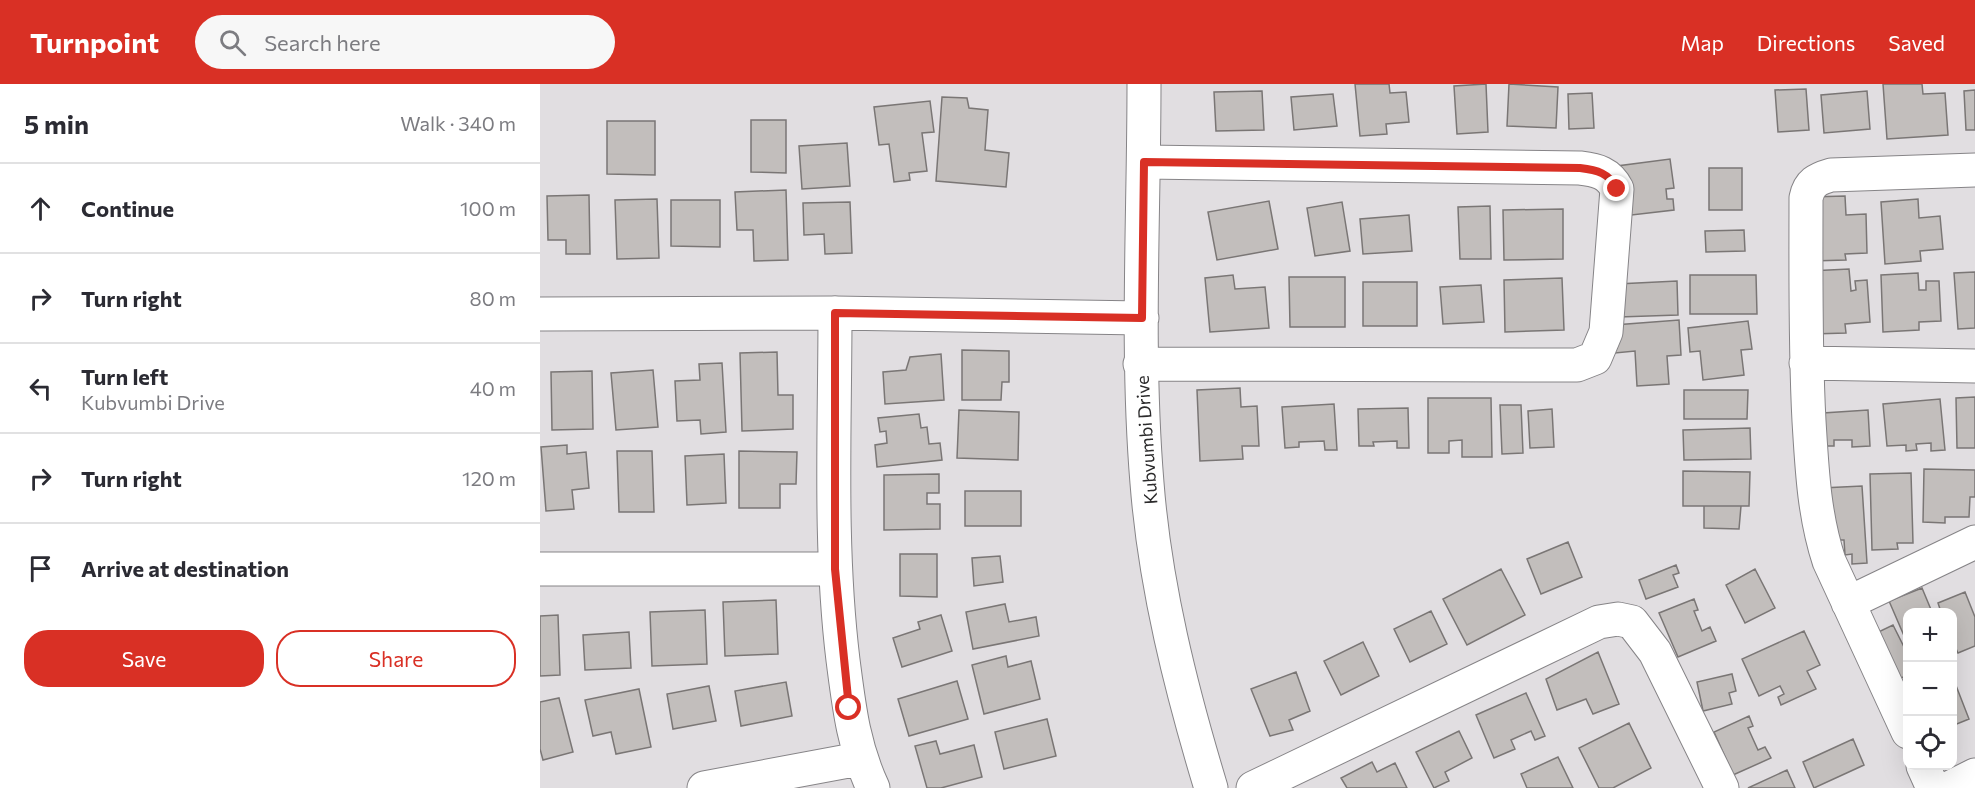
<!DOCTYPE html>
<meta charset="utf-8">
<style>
:root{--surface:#fff;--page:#f7f7f7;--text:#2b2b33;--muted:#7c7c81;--line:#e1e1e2;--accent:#d93025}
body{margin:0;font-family:Commissioner,sans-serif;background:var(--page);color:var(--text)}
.controls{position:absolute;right:18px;bottom:18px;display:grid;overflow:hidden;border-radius:12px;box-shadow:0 6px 24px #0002}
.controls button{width:54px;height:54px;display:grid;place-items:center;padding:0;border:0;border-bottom:2px solid var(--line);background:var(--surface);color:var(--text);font:30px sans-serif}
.stop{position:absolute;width:18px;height:18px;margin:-14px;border:4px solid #d93025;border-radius:50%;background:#fff}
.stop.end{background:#d93025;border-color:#fff;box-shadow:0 2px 6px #0008}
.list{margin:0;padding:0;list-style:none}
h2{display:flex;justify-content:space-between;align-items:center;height:78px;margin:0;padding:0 24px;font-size:26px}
h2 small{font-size:20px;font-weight:400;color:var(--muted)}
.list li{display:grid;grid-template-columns:39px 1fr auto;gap:18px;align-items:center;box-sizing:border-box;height:90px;padding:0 24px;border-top:2px solid var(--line)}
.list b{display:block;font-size:22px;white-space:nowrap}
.list p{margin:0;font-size:20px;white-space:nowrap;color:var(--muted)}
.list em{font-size:20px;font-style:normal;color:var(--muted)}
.actions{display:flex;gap:12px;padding:18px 24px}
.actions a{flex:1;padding:14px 0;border:2px solid var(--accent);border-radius:24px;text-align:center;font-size:21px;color:var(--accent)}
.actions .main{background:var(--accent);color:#fff}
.icon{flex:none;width:33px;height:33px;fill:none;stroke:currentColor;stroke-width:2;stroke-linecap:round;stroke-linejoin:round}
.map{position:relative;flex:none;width:1435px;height:704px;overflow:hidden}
header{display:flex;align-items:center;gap:36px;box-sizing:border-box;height:84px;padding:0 30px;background:var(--accent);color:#fff}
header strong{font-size:28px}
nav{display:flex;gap:33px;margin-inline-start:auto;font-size:21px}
.search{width:420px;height:54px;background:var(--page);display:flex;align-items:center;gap:15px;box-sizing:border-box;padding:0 21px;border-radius:33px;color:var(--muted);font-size:22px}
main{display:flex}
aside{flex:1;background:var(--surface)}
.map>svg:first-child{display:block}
.building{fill:#c2bebc;stroke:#7a7675;stroke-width:1.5}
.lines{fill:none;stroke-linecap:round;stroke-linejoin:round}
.minor-casing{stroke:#868487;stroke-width:35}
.minor{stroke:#fff;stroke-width:33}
.route{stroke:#d93025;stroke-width:8}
.labels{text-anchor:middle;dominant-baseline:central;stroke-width:5;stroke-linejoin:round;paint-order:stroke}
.street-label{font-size:18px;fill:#2b2a2b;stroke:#fff}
</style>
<header>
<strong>Turnpoint</strong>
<div class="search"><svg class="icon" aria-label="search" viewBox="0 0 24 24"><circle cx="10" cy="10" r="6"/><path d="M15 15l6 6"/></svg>Search here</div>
<nav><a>Map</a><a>Directions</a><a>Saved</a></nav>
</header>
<main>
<aside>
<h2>5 min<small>Walk · 340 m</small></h2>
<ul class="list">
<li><svg class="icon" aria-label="ahead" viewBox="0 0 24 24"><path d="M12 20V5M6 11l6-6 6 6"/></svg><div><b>Continue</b></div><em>100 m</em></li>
<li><svg class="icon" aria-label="right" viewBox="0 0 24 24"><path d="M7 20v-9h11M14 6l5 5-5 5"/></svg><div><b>Turn right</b></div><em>80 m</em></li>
<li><svg class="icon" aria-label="left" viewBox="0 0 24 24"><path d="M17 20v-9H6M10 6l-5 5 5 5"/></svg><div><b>Turn left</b><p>Kubvumbi Drive</p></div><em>40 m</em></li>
<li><svg class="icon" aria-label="right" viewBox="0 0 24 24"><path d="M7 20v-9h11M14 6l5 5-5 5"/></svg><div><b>Turn right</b></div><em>120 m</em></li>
<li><svg class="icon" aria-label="arrive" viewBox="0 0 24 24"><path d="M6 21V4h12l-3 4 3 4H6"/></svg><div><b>Arrive at destination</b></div></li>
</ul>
<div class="actions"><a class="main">Save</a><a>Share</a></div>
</aside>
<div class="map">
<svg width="1435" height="704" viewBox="0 0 1435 704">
<rect width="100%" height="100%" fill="#e1dee1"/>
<path class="building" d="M 815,0 L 849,0 L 850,9 L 866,8 L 869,38 L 846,40 L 847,50 L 820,52 Z
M 946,0 L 948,48 L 917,50 L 914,2 Z
M 969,0 L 1018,3 L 1016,44 L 967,42 Z
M 1343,0 L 1382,0 L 1383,10 L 1405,9 L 1408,51 L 1347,55 Z
M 1266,5 L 1269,46 L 1238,48 L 1235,6 Z
M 1435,6 L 1435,46 L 1426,46 L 1424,7 Z
M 722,7 L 724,46 L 676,47 L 674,8 Z
M 1327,7 L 1330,45 L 1284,49 L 1281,11 Z
M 1052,9 L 1054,44 L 1029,45 L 1028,10 Z
M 793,10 L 797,42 L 754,46 L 751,13 Z
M 402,13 L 427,14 L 429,24 L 448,26 L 445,66 L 469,69 L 466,103 L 396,97 Z
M 390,17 L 394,48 L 382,49 L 387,87 L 369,89 L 370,96 L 354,98 L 349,60 L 339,61 L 334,23 Z
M 211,36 L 246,36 L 246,89 L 211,88 Z
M 67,37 L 115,37 L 115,91 L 67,90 Z
M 307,59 L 310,102 L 262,105 L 259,62 Z
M 1130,75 L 1134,104 L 1126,105 L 1127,115 L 1133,115 L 1134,126 L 1083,132 L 1077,82 Z
M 1169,84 L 1202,84 L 1202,126 L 1169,126 Z
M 246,106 L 248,176 L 214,177 L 213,146 L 197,146 L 195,108 Z
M 49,111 L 50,170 L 26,170 L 26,156 L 8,156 L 7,112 Z
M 1305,112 L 1306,131 L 1326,130 L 1327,169 L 1305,170 L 1306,176 L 1271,177 L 1269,113 Z
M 117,115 L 119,174 L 77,175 L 75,116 Z
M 1378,115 L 1379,134 L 1400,132 L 1403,165 L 1380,167 L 1381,177 L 1345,180 L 1341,118 Z
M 131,116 L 180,116 L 180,163 L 131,162 Z
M 729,117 L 738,165 L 677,176 L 668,128 Z
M 310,118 L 312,169 L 285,170 L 284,150 L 264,151 L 263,119 Z
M 802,118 L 810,167 L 775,172 L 767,124 Z
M 950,122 L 951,175 L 920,175 L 918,123 Z
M 1023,125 L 1023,175 L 964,176 L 963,126 Z
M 869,131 L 872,167 L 823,170 L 820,135 Z
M 1204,146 L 1205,167 L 1166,168 L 1165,147 Z
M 1309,185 L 1311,207 L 1316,206 L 1315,197 L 1327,196 L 1330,238 L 1305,240 L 1306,249 L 1272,250 L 1269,187 Z
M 1435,188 L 1435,244 L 1418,245 L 1414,189 Z
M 1378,189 L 1379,206 L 1386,206 L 1386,197 L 1399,197 L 1401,237 L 1379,238 L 1379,246 L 1343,248 L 1341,191 Z
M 693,191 L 695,205 L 725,203 L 729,244 L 670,248 L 665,194 Z
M 1150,191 L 1216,191 L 1217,230 L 1150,230 Z
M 749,193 L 805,193 L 805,243 L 750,243 Z
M 1022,194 L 1024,246 L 965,248 L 964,196 Z
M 1137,197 L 1138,231 L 1079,233 L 1077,200 Z
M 823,198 L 877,198 L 877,242 L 823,242 Z
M 941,201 L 944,238 L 903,240 L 900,203 Z
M 1139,236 L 1141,271 L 1127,272 L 1129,300 L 1097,302 L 1095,267 L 1075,269 L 1074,241 Z
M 1208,237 L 1212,265 L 1201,266 L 1204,291 L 1163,296 L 1160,267 L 1150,268 L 1148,244 Z
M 422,266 L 469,267 L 469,298 L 462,298 L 461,316 L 422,316 Z
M 237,268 L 238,311 L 253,311 L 253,345 L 202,347 L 200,269 Z
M 401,270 L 404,316 L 345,320 L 343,288 L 366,286 L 370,273 Z
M 182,279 L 186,348 L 161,350 L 160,336 L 137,337 L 135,297 L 160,296 L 159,280 Z
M 113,286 L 118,343 L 76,346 L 71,289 Z
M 52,287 L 53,345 L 12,346 L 11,288 Z
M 700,304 L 701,323 L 717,322 L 719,362 L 702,362 L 703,375 L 660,377 L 657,306 Z
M 1144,306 L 1208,306 L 1207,335 L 1144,335 Z
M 1435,313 L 1435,364 L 1417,364 L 1416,314 Z
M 888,314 L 951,314 L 952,373 L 922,373 L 922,356 L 909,357 L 909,369 L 888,369 Z
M 1400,315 L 1405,366 L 1391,367 L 1391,359 L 1376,360 L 1377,366 L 1366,367 L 1366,361 L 1347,362 L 1343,320 Z
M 794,320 L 797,366 L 785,366 L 784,357 L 759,358 L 759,363 L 745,364 L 742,323 Z
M 960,321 L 981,321 L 983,369 L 962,370 Z
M 868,324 L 869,364 L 857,364 L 857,357 L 833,358 L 834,362 L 819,362 L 818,325 Z
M 1012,325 L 1014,363 L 990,364 L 988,327 Z
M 419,326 L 479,328 L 478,376 L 417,374 Z
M 1328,326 L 1330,362 L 1312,363 L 1312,356 L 1294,356 L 1294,362 L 1284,362 L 1283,329 Z
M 379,330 L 381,344 L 387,343 L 389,360 L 400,359 L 402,376 L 337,383 L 335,361 L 347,359 L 346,347 L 340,348 L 338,334 Z
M 1210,344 L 1211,375 L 1144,376 L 1143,346 Z
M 27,361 L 27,370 L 46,368 L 49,404 L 32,406 L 34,425 L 6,427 L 1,363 Z
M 77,367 L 112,367 L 114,428 L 79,428 Z
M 199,367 L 257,368 L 256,400 L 240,400 L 240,424 L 199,424 Z
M 184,370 L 186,419 L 147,421 L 145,372 Z
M 1384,385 L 1435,386 L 1435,413 L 1430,413 L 1429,433 L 1405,433 L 1405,439 L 1383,438 Z
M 1143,387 L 1210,388 L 1209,422 L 1143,422 Z
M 1371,389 L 1373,459 L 1357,459 L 1358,465 L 1332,466 L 1330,390 Z
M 399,390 L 399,409 L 387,409 L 387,420 L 400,420 L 400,445 L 344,446 L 344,391 Z
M 1322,402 L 1327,479 L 1312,480 L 1312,470 L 1305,471 L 1304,456 L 1297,456 L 1282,404 Z
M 425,407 L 481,407 L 481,442 L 425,442 Z
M 1164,422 L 1201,422 L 1199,445 L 1164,444 Z
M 1028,458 L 1042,493 L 1001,510 L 987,475 Z
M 360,470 L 397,470 L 397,513 L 360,512 Z
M 460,472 L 463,498 L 434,502 L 432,474 Z
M 1136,481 L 1139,489 L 1133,491 L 1138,503 L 1106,515 L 1099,496 Z
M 961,485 L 985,531 L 927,561 L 903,515 Z
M 1215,485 L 1235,524 L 1205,539 L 1186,501 Z
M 1382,504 L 1392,528 L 1368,528 L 1368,561 L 1349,517 Z
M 1425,508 L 1435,533 L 1435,562 L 1418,569 L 1412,556 L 1412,528 L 1401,528 L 1398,519 Z
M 1154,515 L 1158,526 L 1154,527 L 1162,547 L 1170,543 L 1176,557 L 1138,573 L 1119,529 Z
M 236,516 L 238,570 L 185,572 L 183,518 Z
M 465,520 L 469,538 L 496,533 L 499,552 L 433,565 L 426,528 Z
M 165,526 L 167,580 L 112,582 L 110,528 Z
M 891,527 L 907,560 L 870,578 L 854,545 Z
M 18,531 L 20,591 L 0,592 L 0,532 Z
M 401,531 L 412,567 L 362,583 L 353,554 L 380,545 L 378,538 Z
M 1353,541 L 1368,571 L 1368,591 L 1352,598 L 1330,552 Z
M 1264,547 L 1280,581 L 1267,587 L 1276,605 L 1241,621 L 1238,613 L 1244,610 L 1240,602 L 1219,612 L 1202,575 Z
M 89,548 L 91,584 L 45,586 L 43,551 Z
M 823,558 L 839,592 L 801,611 L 784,577 Z
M 1058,568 L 1079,620 L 1053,630 L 1046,615 L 1017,626 L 1006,595 Z
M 466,572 L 468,583 L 491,577 L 500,615 L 444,630 L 432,581 Z
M 756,588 L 770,627 L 749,636 L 753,646 L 730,652 L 711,605 Z
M 1192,590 L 1196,607 L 1189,609 L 1192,620 L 1163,627 L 1157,598 Z
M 417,597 L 428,635 L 369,652 L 358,615 Z
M 246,598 L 252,632 L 201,642 L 195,607 Z
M 1412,599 L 1415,599 L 1429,635 L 1412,642 Z
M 169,602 L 176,637 L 133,645 L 127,610 Z
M 99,605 L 111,663 L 76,670 L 71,648 L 53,652 L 45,616 Z
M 986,609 L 1005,652 L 995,656 L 991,647 L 971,656 L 975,665 L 954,674 L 936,631 Z
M 19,614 L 33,668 L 3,676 L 0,665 L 0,618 Z
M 1209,632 L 1213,642 L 1208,644 L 1218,666 L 1225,663 L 1231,674 L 1193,691 L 1174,648 Z
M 507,635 L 516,672 L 464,685 L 455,648 Z
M 1089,639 L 1111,684 L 1073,704 L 1059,704 L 1039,664 Z
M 919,647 L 932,674 L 905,688 L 909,697 L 894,704 L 876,668 Z
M 1313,655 L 1324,681 L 1274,704 L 1263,678 Z
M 396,657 L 400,670 L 434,661 L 442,693 L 401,704 L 387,704 L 375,662 Z
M 1018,673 L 1033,704 L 987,704 L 981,690 Z
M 832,678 L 837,688 L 855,679 L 867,704 L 807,704 L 801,694 Z
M 1247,686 L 1255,704 L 1208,704 Z"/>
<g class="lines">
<g class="minor-casing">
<path id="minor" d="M 604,0 C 604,133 596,266 607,399 C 615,502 641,605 671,704
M 295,229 C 295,344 289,461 303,576 C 309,622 313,661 333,704
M 0,230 L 295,229 L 602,234
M 1266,279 L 1435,282
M 600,280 L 1037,281 L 1055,274 L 1066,248 L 1077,105 C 1069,89 1057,86 1040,84 L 604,78
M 0,485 L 295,485
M 1308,519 L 1435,458
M 1368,648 L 1289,477 C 1274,431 1272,386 1269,337 C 1265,263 1266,188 1266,114 C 1269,99 1277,95 1291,91 L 1435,86
M 1383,682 L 1393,704
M 164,704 L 319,675
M 713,704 L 1059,538 L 1078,535 L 1092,538 L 1115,568 L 1182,704
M 1409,704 L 1435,691"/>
</g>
<use href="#minor" class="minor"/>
</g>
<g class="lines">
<path class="route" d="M 309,624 L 295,485 L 295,229 L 602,234 L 604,78 L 1040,84 C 1057,86 1069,89 1077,105"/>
</g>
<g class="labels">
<g class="street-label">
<text transform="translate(606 356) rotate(-94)">Kubvumbi Drive</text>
</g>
</g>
</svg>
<div class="controls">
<button>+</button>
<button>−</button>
<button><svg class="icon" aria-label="locate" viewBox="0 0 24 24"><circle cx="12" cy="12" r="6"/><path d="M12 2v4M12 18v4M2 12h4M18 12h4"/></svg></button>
</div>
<div class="stop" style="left:309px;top:624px"></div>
<div class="stop end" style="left:1077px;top:105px"></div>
</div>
</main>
